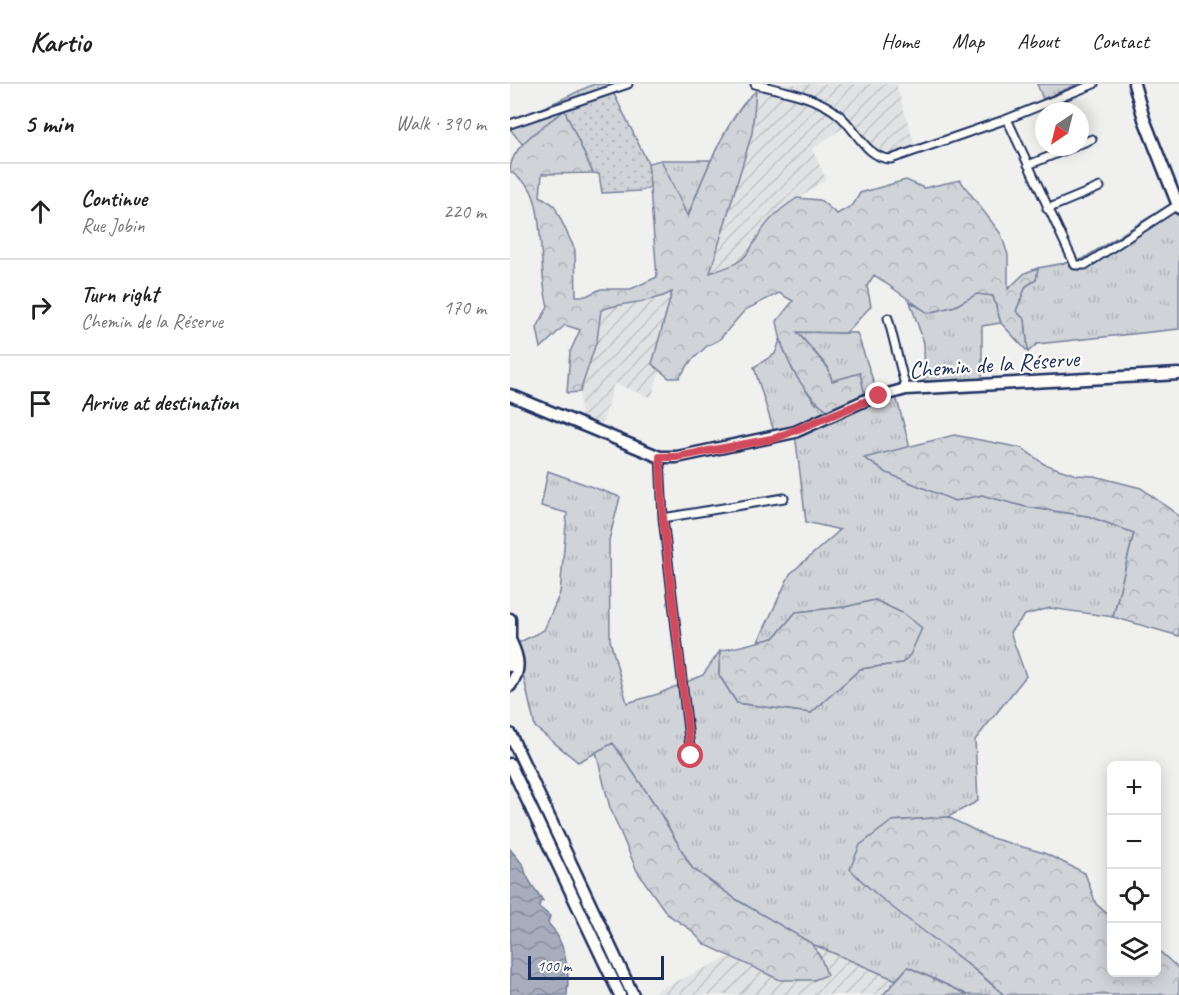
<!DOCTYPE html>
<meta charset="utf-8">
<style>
:root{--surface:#fff;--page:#f6f6f6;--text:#202124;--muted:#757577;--line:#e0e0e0}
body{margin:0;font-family:Caveat,sans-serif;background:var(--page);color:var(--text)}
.controls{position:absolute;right:18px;bottom:18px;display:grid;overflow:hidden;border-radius:9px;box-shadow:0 3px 15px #0003}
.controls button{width:54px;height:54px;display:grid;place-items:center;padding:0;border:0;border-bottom:2px solid var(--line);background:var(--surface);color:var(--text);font:30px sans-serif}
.compass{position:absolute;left:525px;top:18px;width:54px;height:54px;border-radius:50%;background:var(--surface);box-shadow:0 3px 15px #0003;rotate:215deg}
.scale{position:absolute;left:18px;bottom:15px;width:136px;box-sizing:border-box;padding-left:6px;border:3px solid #1b2f5e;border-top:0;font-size:16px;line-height:21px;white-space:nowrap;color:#1b2f5e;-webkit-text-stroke:4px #fdfcf7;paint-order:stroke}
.stop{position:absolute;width:18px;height:18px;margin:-14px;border:4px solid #d1495b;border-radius:50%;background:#fff}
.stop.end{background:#d1495b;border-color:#fff;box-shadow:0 2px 6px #0008}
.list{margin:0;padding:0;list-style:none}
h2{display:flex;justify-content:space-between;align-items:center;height:78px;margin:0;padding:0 24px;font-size:26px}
h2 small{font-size:20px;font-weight:400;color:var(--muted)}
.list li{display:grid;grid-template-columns:39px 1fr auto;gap:18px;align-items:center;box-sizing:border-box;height:96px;padding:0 24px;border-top:2px solid var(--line)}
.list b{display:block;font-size:22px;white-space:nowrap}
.list p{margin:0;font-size:20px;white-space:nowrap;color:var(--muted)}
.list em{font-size:20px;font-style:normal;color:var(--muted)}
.icon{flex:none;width:33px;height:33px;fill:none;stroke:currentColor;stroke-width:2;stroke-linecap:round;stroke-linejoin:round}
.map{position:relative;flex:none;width:669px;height:911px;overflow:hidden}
header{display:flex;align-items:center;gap:36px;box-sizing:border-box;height:84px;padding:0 30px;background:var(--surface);border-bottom:2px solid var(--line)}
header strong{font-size:28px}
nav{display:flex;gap:33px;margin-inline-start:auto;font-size:21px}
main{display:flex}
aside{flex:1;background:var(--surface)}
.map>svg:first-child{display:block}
.industrial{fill:url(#industrial-furrows)}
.grass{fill:url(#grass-tufts);stroke:#76819b;stroke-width:1.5}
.forest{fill:url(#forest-crowns);stroke:#76819b;stroke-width:1.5}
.garden{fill:url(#garden-dots);stroke:#76819b;stroke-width:1.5}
.water{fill:url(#water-waves);stroke:#6f7b97;stroke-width:1.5}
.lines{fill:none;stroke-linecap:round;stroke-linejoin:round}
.street-casing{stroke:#1b2f5e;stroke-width:11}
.secondary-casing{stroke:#1b2f5e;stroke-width:15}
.street{stroke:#fdfcf7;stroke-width:7}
.secondary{stroke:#fdfcf7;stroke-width:10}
.route{stroke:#d1495b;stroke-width:8}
.labels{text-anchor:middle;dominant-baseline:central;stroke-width:4.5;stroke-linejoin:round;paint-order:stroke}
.street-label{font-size:24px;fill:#1b2f5e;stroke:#fdfcf7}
</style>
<header>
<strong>Kartio</strong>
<nav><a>Home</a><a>Map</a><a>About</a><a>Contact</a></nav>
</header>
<main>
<aside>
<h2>5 min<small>Walk · 390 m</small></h2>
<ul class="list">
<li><svg class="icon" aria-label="ahead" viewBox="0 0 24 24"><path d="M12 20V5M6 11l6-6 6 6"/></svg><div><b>Continue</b><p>Rue Jobin</p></div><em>220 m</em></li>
<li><svg class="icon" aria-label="right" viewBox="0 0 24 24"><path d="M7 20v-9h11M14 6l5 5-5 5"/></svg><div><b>Turn right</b><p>Chemin de la Réserve</p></div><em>170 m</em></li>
<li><svg class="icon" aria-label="arrive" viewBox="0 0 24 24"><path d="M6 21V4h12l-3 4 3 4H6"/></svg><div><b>Arrive at destination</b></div></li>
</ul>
</aside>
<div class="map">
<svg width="669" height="911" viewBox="0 0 669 911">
<defs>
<pattern id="industrial-furrows" width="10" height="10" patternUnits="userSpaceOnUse" patternTransform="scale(1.5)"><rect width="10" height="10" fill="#e0e2e3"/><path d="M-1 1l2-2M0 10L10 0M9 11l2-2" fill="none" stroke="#c0c2c5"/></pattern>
<pattern id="grass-tufts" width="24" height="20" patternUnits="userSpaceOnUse" patternTransform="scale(1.5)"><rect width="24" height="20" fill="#d0d3d8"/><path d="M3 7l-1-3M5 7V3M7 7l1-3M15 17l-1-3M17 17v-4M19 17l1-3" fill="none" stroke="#b2b5bc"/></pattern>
<pattern id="forest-crowns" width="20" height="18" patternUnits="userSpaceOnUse" patternTransform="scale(1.5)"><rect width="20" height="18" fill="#d0d3d8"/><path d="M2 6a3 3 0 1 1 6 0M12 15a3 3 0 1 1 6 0" fill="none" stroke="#b2b5bc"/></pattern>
<pattern id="garden-dots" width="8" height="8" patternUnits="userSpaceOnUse" patternTransform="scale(1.5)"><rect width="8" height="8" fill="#d0d3d8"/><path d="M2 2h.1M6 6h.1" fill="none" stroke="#b2b5bc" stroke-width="1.8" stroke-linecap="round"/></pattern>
<pattern id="water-waves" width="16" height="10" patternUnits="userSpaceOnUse" patternTransform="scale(1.5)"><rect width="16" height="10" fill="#a7adbd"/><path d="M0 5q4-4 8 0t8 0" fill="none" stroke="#878d9d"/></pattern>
</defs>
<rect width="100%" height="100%" fill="#f0f0ee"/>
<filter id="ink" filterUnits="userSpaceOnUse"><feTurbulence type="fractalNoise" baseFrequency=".0167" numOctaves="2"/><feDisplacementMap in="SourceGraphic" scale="12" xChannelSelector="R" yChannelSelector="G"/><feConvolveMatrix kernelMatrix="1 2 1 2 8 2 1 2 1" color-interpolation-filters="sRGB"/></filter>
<g filter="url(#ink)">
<path class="industrial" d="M 248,0 L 268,5 L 270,0 L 386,0 L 405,62 L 382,69 L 373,68 L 364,64 L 340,39 L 302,65 L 316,95 L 261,134 L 239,169 L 226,182 L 200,190 L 242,49 Z
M 163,208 L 142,280 L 150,287 L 141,314 L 104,299 L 91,345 L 71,336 L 70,308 L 87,256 L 91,226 L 108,219 L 148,216 Z
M 301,859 L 386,896 L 373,911 L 137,911 L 221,872 L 270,896 L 304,896 L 317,890 L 311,874 Z"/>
<path class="grass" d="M 527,0 L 568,0 L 533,15 Z
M 50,16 L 55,26 L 13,61 L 0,45 L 0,38 Z
M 151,76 L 201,76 L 177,133 Z
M 663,118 L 669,133 L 669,245 L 527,260 L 518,268 L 515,236 L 506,227 L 516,202 L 526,196 L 528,184 L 571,176 Z
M 467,209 L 483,212 L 491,239 L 472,242 L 472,300 L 415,305 L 414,259 L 400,218 L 419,229 L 445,222 Z
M 287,248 L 347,249 L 368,311 L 385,308 L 400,364 L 355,374 L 445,417 L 472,411 L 516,423 L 578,432 L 624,449 L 603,533 L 540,524 L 515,531 L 500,548 L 516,592 L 465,656 L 468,717 L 438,733 L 382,737 L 438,863 L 494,911 L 458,911 L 398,883 L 386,896 L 300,859 L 227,816 L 182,784 L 146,722 L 103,660 L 68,678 L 25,643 L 6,560 L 34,546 L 50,509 L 57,429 L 31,422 L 38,387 L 110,413 L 99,456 L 100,556 L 117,619 L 148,610 L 193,591 L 210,567 L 209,591 L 227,619 L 301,629 L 350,585 L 392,579 L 365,516 L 335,523 L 286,528 L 264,554 L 248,558 L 280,490 L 330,446 L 296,438 L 285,349 L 266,354 L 244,283 L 265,270 L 270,256 L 283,287 L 306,320 L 331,295 L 322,297 L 318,283 Z"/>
<path class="forest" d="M 246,7 L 242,49 L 200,189 C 249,175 233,166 261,135 C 268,127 278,120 287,114 L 310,116 L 327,130 L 343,121 L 350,109 L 396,96 L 414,104 L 450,96 L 491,150 L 498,171 L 498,205 L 515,189 L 528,184 L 526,196 L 516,202 L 506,227 L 515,236 L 518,268 L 491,239 L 483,212 L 467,210 L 445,222 L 418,229 L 364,191 L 357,202 L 361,222 L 336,249 L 287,248 L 318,284 L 322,297 L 350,289 L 356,316 L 322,329 C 291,310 272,273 267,237 L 283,217 L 269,209 L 235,226 L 209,256 L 197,262 L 181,277 L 169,294 L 159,294 L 142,280 L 162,208 C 140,220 115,217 91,226 L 87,256 L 70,308 L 57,309 L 60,268 L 70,246 L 55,241 L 31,264 L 27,244 L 38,222 C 28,192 35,123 18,102 C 13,97 6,92 0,87 C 0,61 37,40 55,26 L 83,89 L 32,90 L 30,112 L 44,121 L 65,166 L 66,212 L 76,212 L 91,205 L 121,205 L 147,193 L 138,79 L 151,76 L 178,133 C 190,99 219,28 246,7 Z
M 444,351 L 512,364 L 534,380 L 566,391 L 584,392 L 631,404 L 669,432 L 669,552 L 603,533 L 624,449 L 578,432 L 516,423 L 472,411 L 445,417 L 377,389 L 354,374 Z
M 365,516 L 394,530 L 412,544 L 400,571 L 392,579 L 350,585 L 301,629 L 227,619 L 209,591 L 210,567 L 264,554 L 286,528 L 335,523 Z
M 103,659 L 146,722 L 182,784 L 227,816 L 301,859 L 311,874 L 317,891 L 304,896 L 270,896 L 194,860 L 180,845 L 157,830 L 127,787 L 100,724 L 86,668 Z
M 438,733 L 478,753 L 534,769 L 575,789 L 586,820 L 601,833 L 602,888 L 646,888 L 647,865 L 669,885 L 669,911 L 494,911 C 446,865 385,833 340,785 L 350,761 L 382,737 Z
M 398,883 L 458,911 L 373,911 Z"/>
<path class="garden" d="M 84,0 L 99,0 L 138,79 L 140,103 L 131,107 L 92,109 L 89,90 L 83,89 L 50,16 Z"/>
<path class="water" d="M 0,765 L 14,782 C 15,794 27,807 33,817 L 30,818 L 29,823 L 40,832 L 38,839 C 55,856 60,887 57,911 L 0,911 Z"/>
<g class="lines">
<g class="street-casing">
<path id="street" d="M 245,0 C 271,7 308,12 329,31 C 346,45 357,75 381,75 L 497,35 L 584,0
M 497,35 L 565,181 L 575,181 L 669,120
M 0,40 L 118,0
M 570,60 L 582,55
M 518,81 L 563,63
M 537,125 L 590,103
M 378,234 L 396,305
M 150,373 L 153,434 L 181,672
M 153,434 L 274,414"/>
</g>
<g class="secondary-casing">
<path id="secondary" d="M 624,0 L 634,35 L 669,124
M 0,311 L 150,373 L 167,373 L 285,348 L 356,316 L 396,305 L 669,290
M 0,535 L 0,582
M 0,602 C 11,586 9,575 1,558
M 0,650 L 123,911
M 0,680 L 110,911"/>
</g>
<use href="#street" class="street"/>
<use href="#secondary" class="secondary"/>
</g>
</g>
<g class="lines" filter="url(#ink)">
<path class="route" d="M 181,672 L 153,434 L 150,373 L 167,373 L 266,354 L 369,312"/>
</g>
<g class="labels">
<g class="street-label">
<text transform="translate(484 280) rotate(-4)">Chemin de la Réserve</text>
</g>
</g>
</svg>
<div class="controls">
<button>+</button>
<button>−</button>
<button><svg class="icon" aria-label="locate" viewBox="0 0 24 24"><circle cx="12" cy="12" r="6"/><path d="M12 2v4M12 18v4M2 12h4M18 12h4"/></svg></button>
<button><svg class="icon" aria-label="layers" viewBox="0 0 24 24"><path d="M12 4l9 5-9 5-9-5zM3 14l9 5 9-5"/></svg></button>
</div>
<svg class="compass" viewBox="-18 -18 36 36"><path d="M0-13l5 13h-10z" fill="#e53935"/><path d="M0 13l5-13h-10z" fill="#757577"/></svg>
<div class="scale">100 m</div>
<div class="stop" style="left:181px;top:672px"></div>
<div class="stop end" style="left:369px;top:312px"></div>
</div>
</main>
